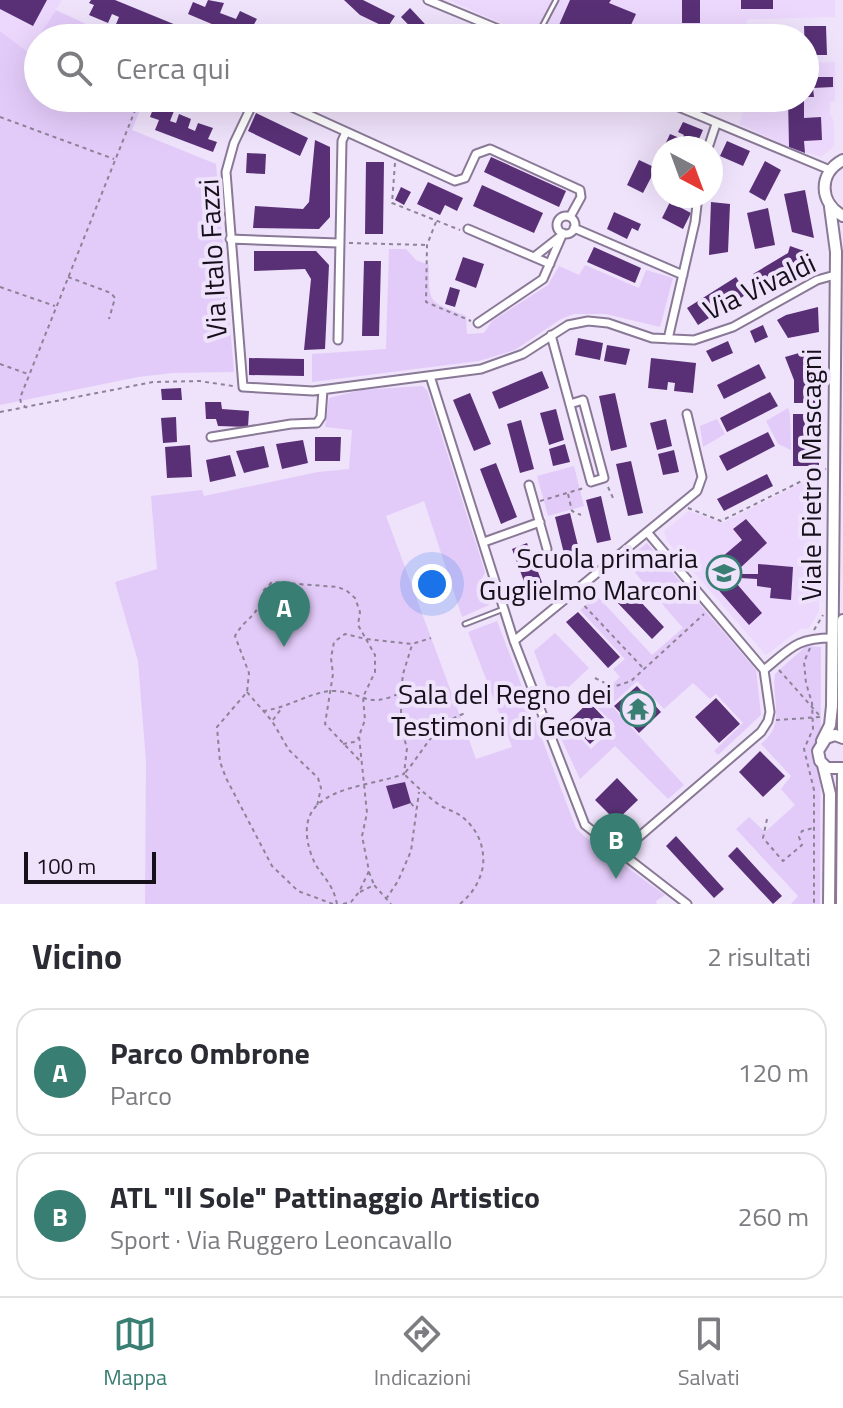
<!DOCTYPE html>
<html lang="it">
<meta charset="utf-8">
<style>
:root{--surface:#fff;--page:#f2f2f3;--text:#2b2b33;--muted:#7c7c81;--line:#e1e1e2;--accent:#397e72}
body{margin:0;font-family:"Titillium Web",sans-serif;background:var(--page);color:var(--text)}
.compass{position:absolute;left:651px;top:136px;width:72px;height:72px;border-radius:50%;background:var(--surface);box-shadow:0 8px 32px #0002;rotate:139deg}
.scale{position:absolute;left:24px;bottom:20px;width:132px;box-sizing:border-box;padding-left:8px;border:4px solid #16101b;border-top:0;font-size:22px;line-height:28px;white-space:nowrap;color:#16101b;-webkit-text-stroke:6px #efe2fb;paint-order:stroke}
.you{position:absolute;left:432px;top:584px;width:28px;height:28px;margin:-20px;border:6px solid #fff;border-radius:50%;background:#1a73e8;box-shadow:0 0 0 12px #1a73e833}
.badge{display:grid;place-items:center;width:52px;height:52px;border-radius:50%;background:var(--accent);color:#fff;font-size:26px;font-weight:700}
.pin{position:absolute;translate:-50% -66px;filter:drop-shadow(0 2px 4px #0008)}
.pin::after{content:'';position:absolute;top:42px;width:28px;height:24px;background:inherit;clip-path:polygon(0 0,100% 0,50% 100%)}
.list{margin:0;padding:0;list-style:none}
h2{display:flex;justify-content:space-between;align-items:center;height:104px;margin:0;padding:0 32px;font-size:34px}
h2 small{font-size:26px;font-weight:400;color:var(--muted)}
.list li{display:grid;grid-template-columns:52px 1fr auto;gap:24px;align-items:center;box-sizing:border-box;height:128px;margin:0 16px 16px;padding:0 16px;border:2px solid var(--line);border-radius:24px}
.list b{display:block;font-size:30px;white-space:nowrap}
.list p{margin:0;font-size:26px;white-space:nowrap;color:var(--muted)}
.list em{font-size:26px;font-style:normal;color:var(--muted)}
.icon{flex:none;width:44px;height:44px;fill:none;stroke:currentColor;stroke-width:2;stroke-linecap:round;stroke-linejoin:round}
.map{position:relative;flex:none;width:843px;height:904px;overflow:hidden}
.search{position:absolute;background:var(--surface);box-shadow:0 8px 32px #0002;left:24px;right:24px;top:24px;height:88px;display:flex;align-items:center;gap:20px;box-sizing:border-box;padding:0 28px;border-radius:44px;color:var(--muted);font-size:30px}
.sheet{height:392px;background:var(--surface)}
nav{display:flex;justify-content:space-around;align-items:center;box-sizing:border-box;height:112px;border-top:2px solid var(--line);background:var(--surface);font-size:22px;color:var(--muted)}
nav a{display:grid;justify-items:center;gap:4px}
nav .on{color:var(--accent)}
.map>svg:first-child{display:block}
.built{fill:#ecd7fd}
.green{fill:#e3cbf9}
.building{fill:#593076}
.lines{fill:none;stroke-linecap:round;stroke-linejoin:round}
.lane-casing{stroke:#897996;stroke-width:7}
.street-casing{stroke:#897996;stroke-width:11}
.secondary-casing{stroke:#897996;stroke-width:14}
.path{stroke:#8d8396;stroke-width:2;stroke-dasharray:4 4;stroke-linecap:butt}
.lane{stroke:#fff;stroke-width:3}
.street{stroke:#fff;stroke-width:7}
.secondary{stroke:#fff;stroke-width:10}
.labels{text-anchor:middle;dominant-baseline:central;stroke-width:8;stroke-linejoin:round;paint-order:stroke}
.street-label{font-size:28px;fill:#16101b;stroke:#efe2fb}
.poi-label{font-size:28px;fill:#16101b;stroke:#efe2fb;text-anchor:end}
</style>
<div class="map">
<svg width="843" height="904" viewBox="0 0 843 904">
<rect width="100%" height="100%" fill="#efe2fb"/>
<path class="built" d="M 0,0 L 62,0 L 28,52 L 0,31 Z
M 449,0 L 835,0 L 835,17 L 748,19 L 740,38 L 536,38 Z
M 835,62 L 835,101 L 830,102 L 830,114 L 834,121 L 834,146 L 821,157 L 789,147 L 739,124 L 749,98 L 805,98 L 805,63 Z
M 814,477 L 819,491 L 819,611 L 809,628 L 800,629 L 766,655 L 667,541 L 664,531 L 689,511 L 722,523 Z"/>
<path class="green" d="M 56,10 L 116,38 L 38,38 L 38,98 L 145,98 L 132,130 L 216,164 L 234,372 L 172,373 L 138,377 L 0,405 L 0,31 L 28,52 Z
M 389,249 L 406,249 L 416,260 L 429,265 C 428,306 430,301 466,316 L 467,334 L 484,333 L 492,321 L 548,285 L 559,266 L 579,275 L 585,265 L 639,288 L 646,270 L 673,278 L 660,327 L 606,314 L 574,314 L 561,319 L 515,350 L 479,361 L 312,382 L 312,354 L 386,349 Z
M 422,386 L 427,390 L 485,572 L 482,579 L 489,605 L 462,617 L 424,501 L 386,516 L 476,759 L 512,747 L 468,632 L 497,621 L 576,828 L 585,837 L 665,895 L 656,901 L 657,904 L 145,904 L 146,762 L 138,661 L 115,582 L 157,569 L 151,496 L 202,490 L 204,496 L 318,472 L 349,469 L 352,430 L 325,427 L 329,398 L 361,390 Z
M 788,408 L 790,414 L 791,450 L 778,444 L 766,421 Z
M 717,419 L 725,434 L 703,447 L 700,426 Z
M 574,466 L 584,506 L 548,516 L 537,476 Z
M 647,543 L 756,670 L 761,715 L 718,755 L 714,751 L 743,723 L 716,694 L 710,699 L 693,683 L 664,709 L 637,681 L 611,705 L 684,785 L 668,799 L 615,746 L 580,779 L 557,730 L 565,722 L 591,749 L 615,726 L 592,702 L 620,677 L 613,669 L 625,659 L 580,610 L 597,596 L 652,655 L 683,628 L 625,561 Z
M 555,633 L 589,668 L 553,702 L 534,651 Z
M 806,646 L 821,647 L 820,904 L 791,904 L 798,896 L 736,829 L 749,817 L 765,832 L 795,805 L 781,789 L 791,776 L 761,744 C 787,723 771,701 775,674 Z"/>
<path class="building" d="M 0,0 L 47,0 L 33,26 L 0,9 Z
M 91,0 L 115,0 L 176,25 L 170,38 L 160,34 L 158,38 L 144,38 L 148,29 L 139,25 L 134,37 L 114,29 L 119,17 L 112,14 L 108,23 L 89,15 L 94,5 L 89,3 Z
M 208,0 L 224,3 L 220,13 L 236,19 L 240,11 L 257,19 L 253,26 L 263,31 L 260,38 L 245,38 L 188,14 L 193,2 L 205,7 Z
M 344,0 L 363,0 L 395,16 L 387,28 L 360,15 Z
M 570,0 L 611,0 L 609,3 L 636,14 L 626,36 L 603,26 L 598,38 L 571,38 L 556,32 Z
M 682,0 L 700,0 L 700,23 L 682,23 Z
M 741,0 L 773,0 L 773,9 L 741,9 Z
M 410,8 L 438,38 L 421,38 L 401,17 Z
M 747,26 L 766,26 L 766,38 L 747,38 Z
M 804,26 L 826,26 L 827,55 L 805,55 Z
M 805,77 L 833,77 L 833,87 L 813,88 L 814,97 L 805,97 Z
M 157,98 L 168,101 L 169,98 L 194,98 L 191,106 L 178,101 L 170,121 L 176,123 L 179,114 L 191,119 L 188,128 L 195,131 L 198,123 L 213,128 L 208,139 L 217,142 L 213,152 L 155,130 L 159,120 L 150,117 Z
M 723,98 L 741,98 L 736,111 L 720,105 Z
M 788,98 L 804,98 L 804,118 L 821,117 L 822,140 L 804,141 L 805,153 L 789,147 Z
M 256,113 L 308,138 L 300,156 L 248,131 Z
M 683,122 L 703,130 L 695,148 L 664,147 L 670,134 L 682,139 L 684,135 L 678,132 Z
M 315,140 L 330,147 L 330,217 L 319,229 L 253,228 L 255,206 L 303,209 L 309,202 Z
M 727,141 L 750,151 L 743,166 L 720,156 Z
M 247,153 L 266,154 L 265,174 L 246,173 Z
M 491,157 L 566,191 L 559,207 L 484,172 Z
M 639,160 L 656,168 L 643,193 L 627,185 Z
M 765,161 L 781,170 L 765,201 L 749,192 Z
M 366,162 L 384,162 L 383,234 L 365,234 Z
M 428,182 L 463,198 L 457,211 L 445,205 L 440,215 L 417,204 Z
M 482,185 L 543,213 L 534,233 L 473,206 Z
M 401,187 L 411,192 L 404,205 L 395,200 Z
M 805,190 L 814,238 L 792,232 L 784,194 Z
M 670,202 L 691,213 L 683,229 L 662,218 Z
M 711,202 L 730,204 L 728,252 L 709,255 Z
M 768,208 L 775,245 L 755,249 L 747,213 Z
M 614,212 L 641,224 L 638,231 L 632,228 L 627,239 L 607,229 Z
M 790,246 L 807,252 L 810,266 L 762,293 L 753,274 L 788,253 Z
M 594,247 L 641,268 L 635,283 L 587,262 Z
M 254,251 L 316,251 L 329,265 L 325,349 L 304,350 L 311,279 L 305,269 L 254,271 Z
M 463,257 L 484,264 L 476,288 L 455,280 Z
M 364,261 L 381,261 L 379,336 L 362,336 Z
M 736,277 L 747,294 L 698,325 L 687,308 Z
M 450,287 L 460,290 L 455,307 L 445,304 Z
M 818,307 L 819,332 L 788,338 L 777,320 L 786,315 Z
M 763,325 L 768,337 L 755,343 L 750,331 Z
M 578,338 L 603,343 L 600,360 L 575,355 Z
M 728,341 L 733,353 L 712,362 L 706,351 Z
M 607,345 L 630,349 L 626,365 L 604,361 Z
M 813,349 L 820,376 L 819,403 L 794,403 L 794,380 L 785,357 Z
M 249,358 L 304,359 L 304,376 L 249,375 Z
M 651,358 L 696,363 L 693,393 L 674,391 L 675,383 L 668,382 L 667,390 L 648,388 Z
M 759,364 L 766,378 L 724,399 L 717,385 Z
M 542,371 L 549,388 L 499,409 L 492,392 Z
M 181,388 L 182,400 L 162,400 L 161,389 Z
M 770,392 L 778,406 L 727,432 L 720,418 Z
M 470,393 L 491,444 L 474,451 L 453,400 Z
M 615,393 L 627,447 L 611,451 L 599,396 Z
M 205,402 L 221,402 L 222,409 L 249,411 L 248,427 L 218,426 L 216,419 L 206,419 Z
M 556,409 L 564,440 L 549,445 L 540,413 Z
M 793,414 L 819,414 L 819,466 L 793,466 Z
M 176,417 L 177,442 L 163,443 L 161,418 Z
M 666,419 L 672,446 L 657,450 L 650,423 Z
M 521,420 L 534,469 L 520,473 L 507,424 Z
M 768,432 L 775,446 L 727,471 L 719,456 Z
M 315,437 L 341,437 L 340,461 L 315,461 Z
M 303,440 L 308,463 L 282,469 L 276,444 Z
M 565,444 L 570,462 L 553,466 L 549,449 Z
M 190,445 L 192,477 L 167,478 L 165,447 Z
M 264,446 L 269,467 L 244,473 L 236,451 Z
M 674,450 L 679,472 L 663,475 L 658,454 Z
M 230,455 L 236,476 L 210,482 L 206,460 Z
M 631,461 L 643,513 L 628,516 L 616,464 Z
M 496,463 L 517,517 L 501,524 L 480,469 Z
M 767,474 L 773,486 L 724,511 L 717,499 Z
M 601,496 L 611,540 L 597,543 L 586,500 Z
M 570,513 L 583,566 L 568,570 L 555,517 Z
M 746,519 L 767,543 L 738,570 L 737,584 L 762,613 L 749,625 L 708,578 L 708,569 L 742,540 L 733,529 Z
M 527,543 L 548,598 L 532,603 L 512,549 Z
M 758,564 L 793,567 L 791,600 L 770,598 L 771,588 L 757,586 L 757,579 L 740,578 L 740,574 L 758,574 Z
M 627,587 L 664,627 L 652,639 L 614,599 Z
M 578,612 L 620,657 L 608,668 L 566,622 Z
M 637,686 L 661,712 L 639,733 L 614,706 Z
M 716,698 L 740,724 L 719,743 L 695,717 Z
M 589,702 L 611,725 L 590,744 L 569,721 Z
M 760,751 L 785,776 L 763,797 L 739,772 Z
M 617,778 L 638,800 L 616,821 L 595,800 Z
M 405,782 L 411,803 L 393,809 L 386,786 Z
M 676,836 L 724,889 L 714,898 L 666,846 Z
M 737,847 L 782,896 L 773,904 L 728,856 Z"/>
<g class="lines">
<g class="lane-casing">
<path id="lane" d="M 536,38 L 556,0
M 465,624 L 501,610"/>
</g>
<g class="street-casing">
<path id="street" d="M 428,0 L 520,38
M 657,98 L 830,170
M 708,148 L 716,124
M557 225a9 9 0 1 1 18 0a9 9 0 1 1-18 0Z
M 570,217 L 581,197 L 580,190 L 490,149 L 476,154 L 465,178 L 455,181 L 274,99 L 262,99 L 252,105 L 234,143 L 226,172 L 243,387 L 313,391 L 481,369 L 523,354 L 568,325 L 588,321 L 608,323 L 652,338 L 694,340 L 733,327 L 817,280 L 835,275
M 574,228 L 683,275
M 468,229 L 550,264
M 230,239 L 338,243
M 534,257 L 562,235
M 478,323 L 543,279 L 563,233
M 551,335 L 591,482 L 604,478 L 583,400 L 570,404
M 668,339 L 695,222 L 698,196
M 338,340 L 342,141 L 346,132
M 430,376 L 514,641 L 585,825 L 687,904
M 211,437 L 291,424 L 317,423 L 321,417 L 323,390
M 529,485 L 547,549
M 484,542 L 540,522
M 514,641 L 697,491 L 702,477 L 687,414
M 764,670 C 791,648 796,638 832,638
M 620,853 L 761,732 L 768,721 L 770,712 L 764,670 L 647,532"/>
</g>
<g class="secondary-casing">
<path id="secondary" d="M 843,160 C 818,173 819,203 843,216
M 843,620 L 843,729
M 843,738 L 835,735 L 826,738 L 818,751 L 820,761 L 827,768 L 843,768
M 822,741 L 830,725 L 832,706 L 836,252 L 830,207
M 823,765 L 830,794 L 829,904
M 842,904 L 843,774"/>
</g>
<path class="path" d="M 0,117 L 114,159
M 395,163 L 392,203 L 460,230
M 436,222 L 427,245 L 426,302 L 471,321
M 349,243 L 426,245
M 68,277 L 111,293 L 115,298 L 109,319
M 0,287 L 55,306
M 0,364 L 28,374
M 27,408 L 21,403 L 20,398 L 140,98
M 0,412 L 153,382 L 199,381 L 233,386
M 608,487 L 613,498
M 568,494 L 572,511 L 581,515
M 540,501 L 584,488
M 688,508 L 721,521 L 826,469
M 579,600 L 643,668
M 814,630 L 823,615
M 810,648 L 804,662 L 806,683 L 812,703 L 813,729 L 804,749 L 814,790 L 814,904
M 779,670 L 820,716
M 595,678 L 613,687 L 631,681 L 704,614
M 247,692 L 272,721 L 289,750 L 318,778 L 321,788 L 317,806
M 263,711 C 287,708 311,692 332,691 C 364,691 365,710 400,693
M 273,720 L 281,709
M 776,720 L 821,717
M 343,744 L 354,742 L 359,737
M 411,803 L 416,810
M 767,819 L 763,838 L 783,861 L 802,845 L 799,837 L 802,831 L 813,828
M 369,872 L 374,885
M 360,892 L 374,885 L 391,904
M 386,899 L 398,881 L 411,851 L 419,792
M 333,904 L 298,891 L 272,866 L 226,778 L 220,762 L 217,727 L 247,692 L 249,673 L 235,636 C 247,615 258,619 263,591 L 272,582 L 338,587 L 347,591 L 355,598 L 360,612 L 358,625 L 366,639 L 412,644 L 431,638
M 337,904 C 332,879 318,875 311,854 C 288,786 364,789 404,774 L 407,748 L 401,728 L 401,692 L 403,674 L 412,645
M 343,904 L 351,902 L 359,892 L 369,871 L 362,836 L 367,813 L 359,736 L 365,720 L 363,697 L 375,672 L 375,655 L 366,639 L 345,634 L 334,642 L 331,658 L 333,674 L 325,724 L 362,763
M 460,904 C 472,894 480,882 483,866 C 485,846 477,828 461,816 C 454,811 445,809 438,804 C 426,795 415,785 404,774 C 425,750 434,723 466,713"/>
<use href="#lane" class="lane"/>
<use href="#street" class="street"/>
<use href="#secondary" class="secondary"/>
</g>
<defs>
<g id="school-ring" transform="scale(1.8)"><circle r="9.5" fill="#efe2fb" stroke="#397e72" stroke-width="1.5"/><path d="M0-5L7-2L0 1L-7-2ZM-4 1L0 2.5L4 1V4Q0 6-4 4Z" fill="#397e72"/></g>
<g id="temple-ring" transform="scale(1.8)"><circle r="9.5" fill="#efe2fb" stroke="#397e72" stroke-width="1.5"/><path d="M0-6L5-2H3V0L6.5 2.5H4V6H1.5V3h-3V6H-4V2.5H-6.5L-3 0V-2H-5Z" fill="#397e72"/></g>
</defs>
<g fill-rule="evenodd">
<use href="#school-ring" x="724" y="573"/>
<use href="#temple-ring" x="638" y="709"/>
</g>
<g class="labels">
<g class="street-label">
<text transform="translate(212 259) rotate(-93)">Via Italo Fazzi</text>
<text transform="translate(759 286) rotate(-25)">Via Vivaldi</text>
<text transform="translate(810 475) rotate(-90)">Viale Pietro Mascagni</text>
</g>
<g class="poi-label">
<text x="698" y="557">Scuola primaria<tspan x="698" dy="32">Guglielmo Marconi</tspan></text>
<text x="612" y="693">Sala del Regno dei<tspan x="612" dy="32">Testimoni di Geova</tspan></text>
</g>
</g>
</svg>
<svg class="compass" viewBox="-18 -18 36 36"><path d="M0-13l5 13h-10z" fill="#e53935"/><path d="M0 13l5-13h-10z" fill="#7c7c81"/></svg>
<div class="scale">100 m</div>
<div class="you"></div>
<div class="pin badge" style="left:284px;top:647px">A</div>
<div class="pin badge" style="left:616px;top:879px">B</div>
<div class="search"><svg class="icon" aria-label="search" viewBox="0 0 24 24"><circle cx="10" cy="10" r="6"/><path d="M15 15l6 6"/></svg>Cerca qui</div>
</div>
<section class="sheet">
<h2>Vicino<small>2 risultati</small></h2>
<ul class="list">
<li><span class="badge">A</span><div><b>Parco Ombrone</b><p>Parco</p></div><em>120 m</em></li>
<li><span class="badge">B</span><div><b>ATL &quot;Il Sole&quot; Pattinaggio Artistico</b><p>Sport · Via Ruggero Leoncavallo</p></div><em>260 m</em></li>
</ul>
</section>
<nav>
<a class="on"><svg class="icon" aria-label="map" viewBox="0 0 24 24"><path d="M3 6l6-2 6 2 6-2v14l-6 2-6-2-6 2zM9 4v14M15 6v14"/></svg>Mappa</a>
<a><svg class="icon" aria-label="directions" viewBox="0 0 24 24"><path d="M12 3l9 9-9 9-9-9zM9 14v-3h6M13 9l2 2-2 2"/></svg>Indicazioni</a>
<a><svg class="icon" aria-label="saved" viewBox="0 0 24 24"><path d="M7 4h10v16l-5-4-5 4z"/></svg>Salvati</a>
</nav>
